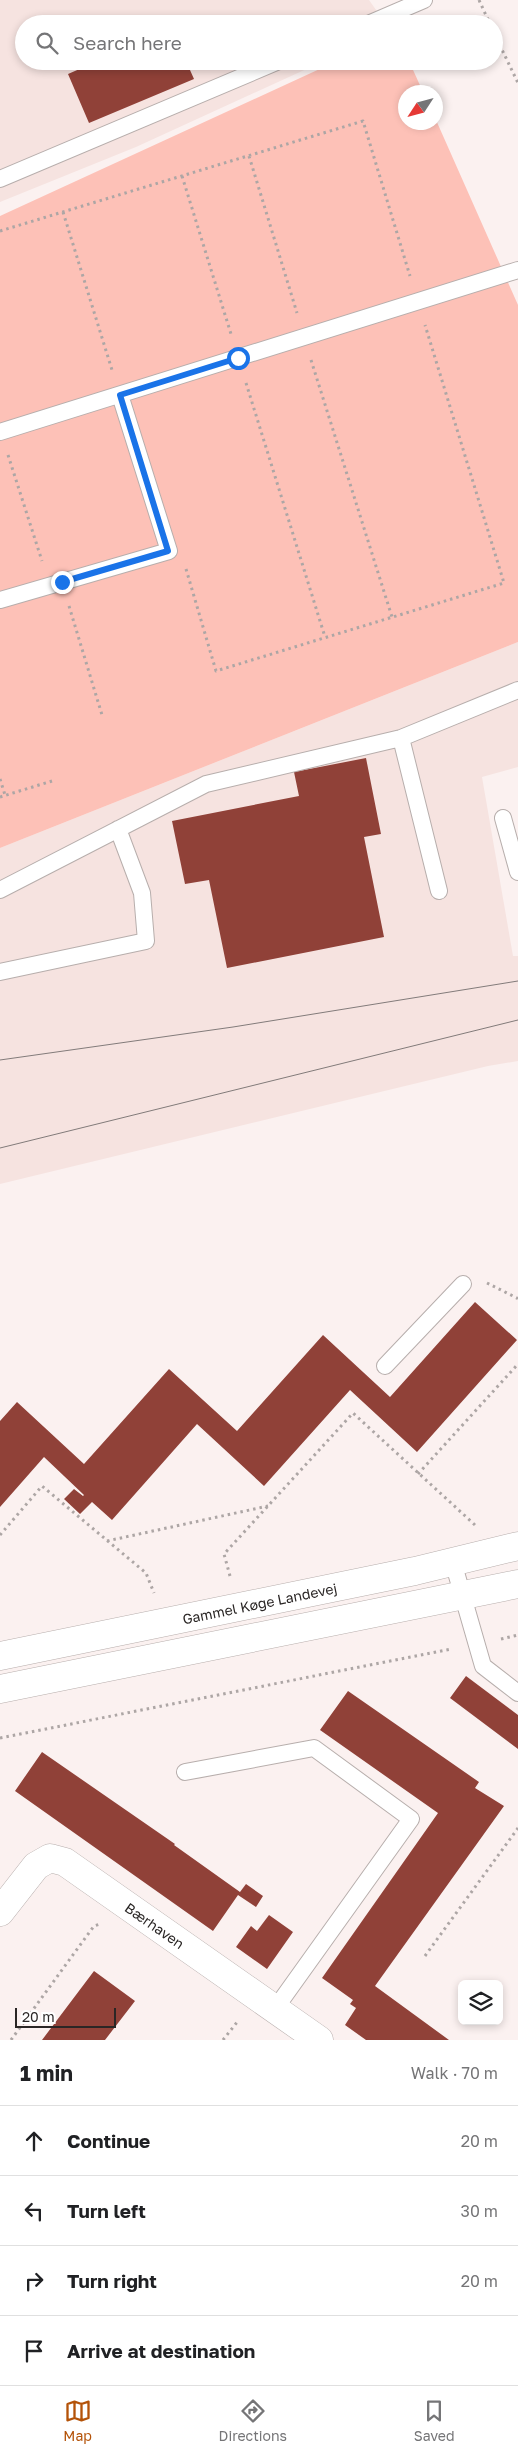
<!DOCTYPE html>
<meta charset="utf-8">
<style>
:root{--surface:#fff;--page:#f2f2f2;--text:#202124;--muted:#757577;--line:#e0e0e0;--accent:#b45309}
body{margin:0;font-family:"Golos Text",sans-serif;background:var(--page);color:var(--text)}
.controls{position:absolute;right:15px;bottom:15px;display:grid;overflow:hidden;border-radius:8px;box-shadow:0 2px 8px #0003}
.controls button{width:45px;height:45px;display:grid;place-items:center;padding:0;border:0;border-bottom:1px solid var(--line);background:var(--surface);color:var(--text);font:25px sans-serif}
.compass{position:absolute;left:398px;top:85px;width:45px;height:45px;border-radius:50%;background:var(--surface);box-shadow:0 2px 8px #0003;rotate:234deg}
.scale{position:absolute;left:15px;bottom:12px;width:101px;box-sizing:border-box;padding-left:5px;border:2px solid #2a2625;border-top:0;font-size:14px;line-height:18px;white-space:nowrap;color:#2a2625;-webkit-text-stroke:4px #fff;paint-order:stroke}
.stop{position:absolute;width:15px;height:15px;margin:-11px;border:4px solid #1a73e8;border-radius:50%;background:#fff}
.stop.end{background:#1a73e8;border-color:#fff;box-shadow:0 1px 5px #0008}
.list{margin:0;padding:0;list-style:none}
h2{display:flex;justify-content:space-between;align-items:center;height:65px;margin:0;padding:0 20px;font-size:21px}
h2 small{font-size:16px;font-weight:400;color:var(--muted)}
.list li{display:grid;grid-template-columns:32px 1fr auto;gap:15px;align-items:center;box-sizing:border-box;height:70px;padding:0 20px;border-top:1px solid var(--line)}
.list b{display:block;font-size:19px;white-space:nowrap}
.list em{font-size:16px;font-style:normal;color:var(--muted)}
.icon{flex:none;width:28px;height:28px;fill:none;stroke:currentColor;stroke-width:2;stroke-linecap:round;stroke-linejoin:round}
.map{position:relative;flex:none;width:518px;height:2040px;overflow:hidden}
.search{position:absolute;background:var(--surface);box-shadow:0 2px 8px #0003;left:15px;right:15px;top:15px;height:55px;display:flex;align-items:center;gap:12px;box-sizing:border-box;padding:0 18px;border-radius:28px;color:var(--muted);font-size:19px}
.sheet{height:345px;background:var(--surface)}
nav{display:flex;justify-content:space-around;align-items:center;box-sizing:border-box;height:70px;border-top:1px solid var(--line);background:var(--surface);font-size:14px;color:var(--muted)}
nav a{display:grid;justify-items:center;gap:2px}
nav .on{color:var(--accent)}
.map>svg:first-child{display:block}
.built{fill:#f6e3e0}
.green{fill:#fdc1b7}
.building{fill:#904138}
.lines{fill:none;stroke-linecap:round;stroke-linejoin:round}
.service-casing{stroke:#b7aeac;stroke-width:18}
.minor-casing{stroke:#b7aeac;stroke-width:29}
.secondary-casing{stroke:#b7aeac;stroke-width:29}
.path{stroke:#ada6a5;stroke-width:3;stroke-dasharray:2.5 4;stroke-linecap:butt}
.service{stroke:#fff;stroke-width:16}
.minor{stroke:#fff;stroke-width:28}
.secondary{stroke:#fff;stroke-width:28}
.tram{stroke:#827b7a;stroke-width:1}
.route{stroke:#1a73e8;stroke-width:6}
.labels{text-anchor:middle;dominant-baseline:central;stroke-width:5;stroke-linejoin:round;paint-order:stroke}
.street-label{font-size:14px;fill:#2a2625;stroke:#fff}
</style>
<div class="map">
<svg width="518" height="2040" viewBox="0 0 518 2040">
<rect width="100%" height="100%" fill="#fbf1f0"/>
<path class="built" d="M 0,0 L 369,0 L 386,24 L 24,24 L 24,61 L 324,61 L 136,147 L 0,202 Z
M 518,642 L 518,767 L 482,777 L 513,956 L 518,956 L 518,1061 L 488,1066 L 0,1184 L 0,848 Z"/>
<path class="green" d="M 337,61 L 409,61 L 423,92 L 406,92 L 406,122 L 436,122 L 436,120 L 518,305 L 518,642 L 0,848 L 0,216 Z"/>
<path class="building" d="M 98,61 L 186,61 L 194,79 L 89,123 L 68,74 Z
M 366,758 L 381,834 L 364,837 L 384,937 L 227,968 L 209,880 L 185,884 L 172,821 L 299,796 L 294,772 Z
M 475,1302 L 517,1340 L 417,1452 L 350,1390 L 264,1486 L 197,1424 L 112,1520 L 92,1502 L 80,1514 L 64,1499 L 74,1489 L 83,1496 L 84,1495 L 44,1457 L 0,1507 L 0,1421 L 17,1402 L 84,1464 L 169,1369 L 237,1431 L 323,1335 L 390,1397 Z
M 466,1676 L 518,1715 L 518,1749 L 450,1698 Z
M 348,1691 L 479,1782 L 475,1788 L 504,1806 L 375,1986 L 449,2040 L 366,2040 L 345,2025 L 356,2008 L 350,2004 L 353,2000 L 322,1978 L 438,1813 L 320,1730 Z
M 42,1752 L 175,1844 L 174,1845 L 240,1892 L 246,1884 L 263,1896 L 256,1907 L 238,1895 L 213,1931 L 15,1791 Z
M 269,1915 L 293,1932 L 267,1969 L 236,1947 L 251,1926 L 257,1931 Z
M 94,1971 L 135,2001 L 105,2040 L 42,2040 Z"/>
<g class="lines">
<g class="service-casing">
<path id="service" d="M 368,24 L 424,0
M 0,179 L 279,61
M 0,432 L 518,270
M 0,600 L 169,551 L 120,395
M 401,738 L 439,891
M 503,818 L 518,872
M 0,890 L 206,784 L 401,738 L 518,690
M 0,972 L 146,941 L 142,893 L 118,829
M 385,1366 L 463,1284
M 453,1562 L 483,1666 L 518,1693
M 185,1772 L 314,1748 L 411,1819 L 275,2009"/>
</g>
<g class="minor-casing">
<g id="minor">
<path id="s1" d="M 0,1912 L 36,1866 L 50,1858 L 65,1862 L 319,2040"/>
</g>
</g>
<g class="secondary-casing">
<g id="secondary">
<path id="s2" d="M 0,1656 L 415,1571 L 518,1546"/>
<path d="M 0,1689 L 518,1584"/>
</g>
</g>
<path class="path" d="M 479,0 L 490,24
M 494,33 L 518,83
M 249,156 L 297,313
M 182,176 L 231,334
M 63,212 L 112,370
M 0,231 L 363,121 L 410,276
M 311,360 L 392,617
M 246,383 L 325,637
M 8,455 L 42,561
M 186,569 L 216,671 L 504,583 L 425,325
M 69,606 L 102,715
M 0,779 L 5,795
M 0,797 L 52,781
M 487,1283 L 517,1298 L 518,1302
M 418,1474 L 518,1364
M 0,1535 L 42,1486 L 146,1573 L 154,1593
M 107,1541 L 268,1506
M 230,1576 L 224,1554 L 353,1413 L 475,1525
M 501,1639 L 518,1635
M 0,1738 L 451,1649
M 425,1956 L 518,1828
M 11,2040 L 94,1926 L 100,1924
M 223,2040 L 238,2021"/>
<use href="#service" class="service"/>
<use href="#minor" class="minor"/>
<use href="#secondary" class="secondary"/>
<path class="tram" d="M 0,1060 L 233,1027 L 518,981
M 0,1148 L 518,1020"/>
</g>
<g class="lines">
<path class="route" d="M 62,582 L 168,551 L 120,395 L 238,358"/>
</g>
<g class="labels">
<g class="street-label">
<text stroke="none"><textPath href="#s2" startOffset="265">Gammel Køge Landevej</textPath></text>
<text stroke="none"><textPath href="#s1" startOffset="200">Bærhaven</textPath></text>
</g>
</g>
</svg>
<div class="controls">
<button><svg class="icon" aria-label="layers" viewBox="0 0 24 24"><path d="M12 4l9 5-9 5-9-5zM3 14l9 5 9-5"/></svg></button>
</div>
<svg class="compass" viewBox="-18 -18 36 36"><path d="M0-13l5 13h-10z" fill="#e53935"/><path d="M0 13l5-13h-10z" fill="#757577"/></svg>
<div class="scale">20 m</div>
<div class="stop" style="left:238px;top:358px"></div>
<div class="stop end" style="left:62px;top:582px"></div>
<div class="search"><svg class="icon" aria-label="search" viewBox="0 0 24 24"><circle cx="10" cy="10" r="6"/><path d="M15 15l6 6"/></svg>Search here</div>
</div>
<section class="sheet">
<h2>1 min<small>Walk · 70 m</small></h2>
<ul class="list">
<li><svg class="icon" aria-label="ahead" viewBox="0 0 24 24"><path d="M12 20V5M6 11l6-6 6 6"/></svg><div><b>Continue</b></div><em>20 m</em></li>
<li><svg class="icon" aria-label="left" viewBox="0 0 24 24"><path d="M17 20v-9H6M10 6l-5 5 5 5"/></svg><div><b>Turn left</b></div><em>30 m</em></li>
<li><svg class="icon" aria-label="right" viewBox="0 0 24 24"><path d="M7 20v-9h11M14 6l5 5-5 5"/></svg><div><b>Turn right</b></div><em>20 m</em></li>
<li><svg class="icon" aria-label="arrive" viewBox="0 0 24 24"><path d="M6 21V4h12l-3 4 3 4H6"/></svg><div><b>Arrive at destination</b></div></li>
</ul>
</section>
<nav>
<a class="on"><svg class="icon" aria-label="map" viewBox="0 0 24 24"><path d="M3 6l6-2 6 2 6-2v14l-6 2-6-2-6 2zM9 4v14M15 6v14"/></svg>Map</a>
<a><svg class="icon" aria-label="directions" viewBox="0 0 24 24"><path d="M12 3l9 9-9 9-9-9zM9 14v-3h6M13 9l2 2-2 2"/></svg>Directions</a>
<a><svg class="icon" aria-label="saved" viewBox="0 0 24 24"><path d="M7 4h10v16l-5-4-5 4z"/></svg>Saved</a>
</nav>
